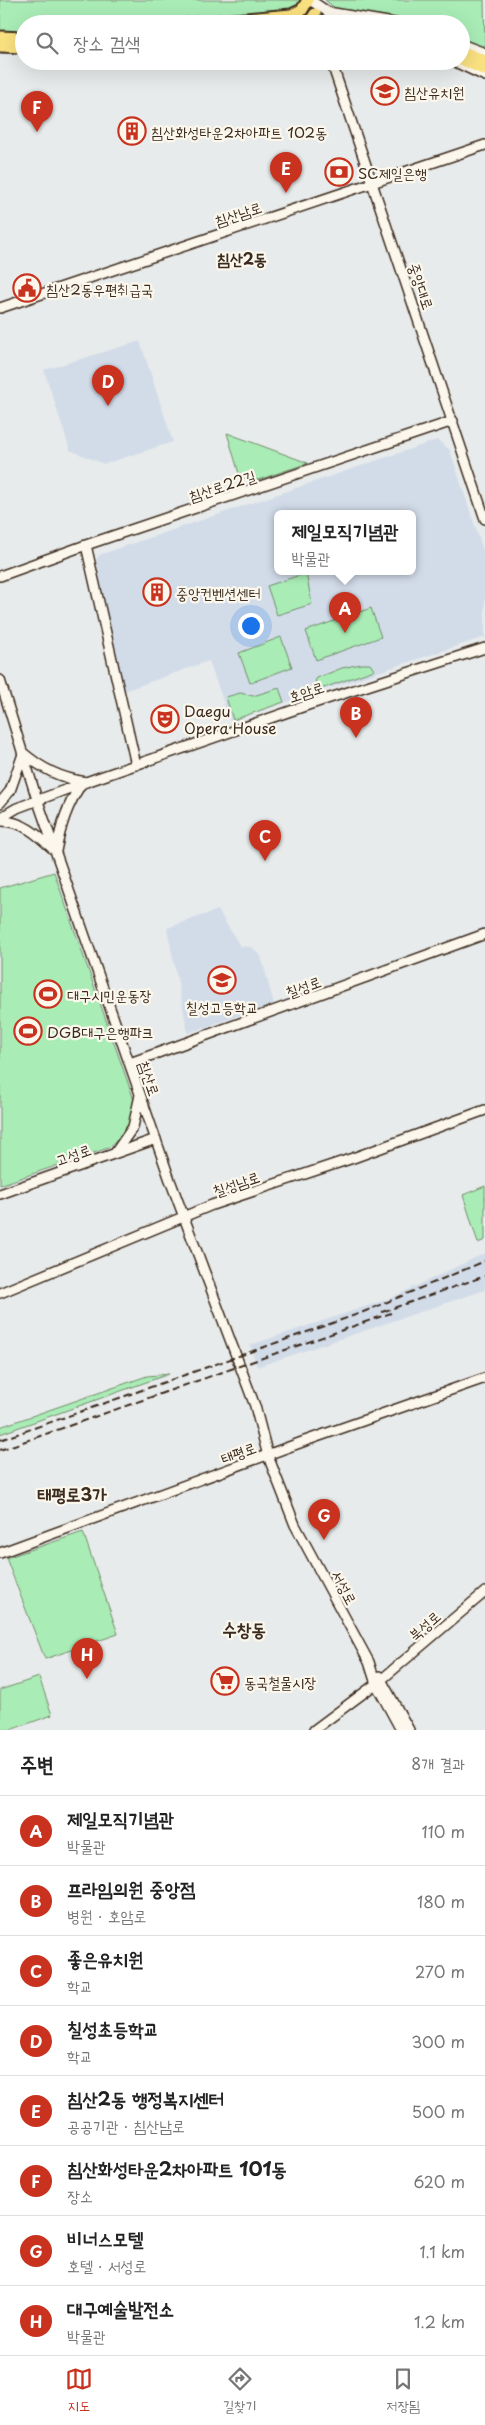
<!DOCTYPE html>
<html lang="ko">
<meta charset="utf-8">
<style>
:root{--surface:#fff;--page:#f2f2f2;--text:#222;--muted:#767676;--line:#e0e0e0;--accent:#c8321e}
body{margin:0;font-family:"Playpen Sans","Poor Story",sans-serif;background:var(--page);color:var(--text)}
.you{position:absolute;left:250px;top:625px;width:18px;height:18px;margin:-12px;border:4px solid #fff;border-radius:50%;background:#1a73e8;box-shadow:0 0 0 8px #1a73e833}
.badge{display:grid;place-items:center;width:32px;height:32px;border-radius:50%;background:var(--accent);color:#fff;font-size:16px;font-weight:700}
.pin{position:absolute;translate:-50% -41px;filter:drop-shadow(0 1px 2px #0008)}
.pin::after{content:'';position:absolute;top:26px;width:18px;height:15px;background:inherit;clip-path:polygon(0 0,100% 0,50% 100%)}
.popup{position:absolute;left:274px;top:510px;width:142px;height:65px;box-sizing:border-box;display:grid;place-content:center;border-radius:8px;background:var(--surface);filter:drop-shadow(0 1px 4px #0005);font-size:16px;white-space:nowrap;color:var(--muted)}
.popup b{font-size:19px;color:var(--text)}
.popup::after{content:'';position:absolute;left:50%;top:100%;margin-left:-10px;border:10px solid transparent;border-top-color:var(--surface)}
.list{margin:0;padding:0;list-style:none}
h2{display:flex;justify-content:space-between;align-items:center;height:65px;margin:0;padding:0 20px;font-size:21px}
h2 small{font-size:16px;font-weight:400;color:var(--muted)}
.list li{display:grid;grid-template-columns:32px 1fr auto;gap:15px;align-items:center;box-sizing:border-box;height:70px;padding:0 20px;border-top:1px solid var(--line)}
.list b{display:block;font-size:19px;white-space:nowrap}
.list p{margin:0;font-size:16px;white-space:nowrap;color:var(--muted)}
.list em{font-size:16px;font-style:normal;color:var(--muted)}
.icon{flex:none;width:28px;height:28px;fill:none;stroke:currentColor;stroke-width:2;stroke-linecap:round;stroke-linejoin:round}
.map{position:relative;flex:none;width:485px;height:1730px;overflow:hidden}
.search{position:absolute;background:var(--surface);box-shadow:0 5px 20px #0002;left:15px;right:15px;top:15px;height:55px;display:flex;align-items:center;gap:12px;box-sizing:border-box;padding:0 18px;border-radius:28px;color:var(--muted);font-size:19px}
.sheet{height:625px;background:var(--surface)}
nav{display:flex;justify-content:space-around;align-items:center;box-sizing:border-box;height:70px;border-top:1px solid var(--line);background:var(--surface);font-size:14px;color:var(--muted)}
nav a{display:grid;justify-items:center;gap:2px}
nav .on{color:var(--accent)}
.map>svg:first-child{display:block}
.built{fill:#d2dce9;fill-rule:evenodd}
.green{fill:#a9ecb6;stroke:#728b6a}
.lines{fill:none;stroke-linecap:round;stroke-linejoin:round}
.secondary-casing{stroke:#3b2a1e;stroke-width:12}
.highway-casing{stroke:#3b2a1e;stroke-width:15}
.secondary{stroke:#fbf7ec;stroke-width:9}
.highway{stroke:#fae180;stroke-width:11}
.rail{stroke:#3b2a1e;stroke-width:2;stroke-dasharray:8 4;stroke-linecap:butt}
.labels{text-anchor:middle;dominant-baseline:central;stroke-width:4.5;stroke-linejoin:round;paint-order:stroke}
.poi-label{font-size:15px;fill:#3b2a1e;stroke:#fbf7ec;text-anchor:start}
.street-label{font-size:15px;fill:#3b2a1e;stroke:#fbf7ec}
.neighbourhood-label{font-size:16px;font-weight:bold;fill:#3b2a1e;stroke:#fbf7ec}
.quarter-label{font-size:18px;font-weight:bold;fill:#3b2a1e;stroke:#fbf7ec}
</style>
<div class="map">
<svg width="485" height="1730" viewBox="0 0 485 1730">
<rect width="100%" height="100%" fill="#e8ebeb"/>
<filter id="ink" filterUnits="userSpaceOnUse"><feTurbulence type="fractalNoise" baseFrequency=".02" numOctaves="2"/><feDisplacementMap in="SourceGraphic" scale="10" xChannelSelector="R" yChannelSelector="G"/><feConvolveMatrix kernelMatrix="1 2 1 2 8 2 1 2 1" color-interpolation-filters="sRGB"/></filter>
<g filter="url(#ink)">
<path class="built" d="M 140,341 L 173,442 L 104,464 L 70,450 L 44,370 Z
M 437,440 L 450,450 L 485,556 L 485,637 L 230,721 L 209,661 L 124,691 L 96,561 L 99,555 ZM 278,514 L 412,514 L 412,572 L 278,572 Z
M 218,910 L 240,946 L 251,947 L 261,956 L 274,1004 L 188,1033 L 167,928 Z
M 485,1253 L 485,1290 L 257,1367 L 250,1345 L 391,1298 Z"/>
<path class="green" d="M 0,0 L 304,0 L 300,11 L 211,24 L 24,24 L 24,36 L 0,34 Z
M 325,0 L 484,0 L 485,50 L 461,40 L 461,24 L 410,24 L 385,16 L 336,9 Z
M 227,433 L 308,463 L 258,480 L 240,477 Z
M 306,573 L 312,604 L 277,615 L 267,586 Z
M 371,608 L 381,637 L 316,660 L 306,631 Z
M 281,637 L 292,667 L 250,683 L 239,653 Z
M 361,664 L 370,664 L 374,670 L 321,689 L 315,681 L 317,678 L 342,668 Z
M 279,688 L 284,702 L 233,720 L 226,697 L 240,693 L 253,696 Z
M 54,872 L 134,1100 L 129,1130 L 108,1148 L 0,1185 L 0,888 Z
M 485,1186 L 485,1240 L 478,1243 L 463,1195 Z
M 169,1374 L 0,1434 L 0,1427 L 147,1376 Z
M 83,1532 L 118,1634 L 45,1659 L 6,1558 Z
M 39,1677 L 52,1715 L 10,1730 L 0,1730 L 0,1690 Z"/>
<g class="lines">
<g class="secondary-casing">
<path id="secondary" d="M 310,0 L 328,12 L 400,24
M 461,44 L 485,53
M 331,61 L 485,519
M 453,61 L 485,76
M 0,308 L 485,145
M 86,545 L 136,765
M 0,576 L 86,545 L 453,421
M 0,680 L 35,793 L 170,1180 L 255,1406 L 268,1456 L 295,1525 L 369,1662 L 376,1684 L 401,1730
M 22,752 C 42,769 60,778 86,782
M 0,803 L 10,791 L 23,754
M 0,818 L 17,808 L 86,782 L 308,705 L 485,648
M 0,821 C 22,820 38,835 53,849
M 56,851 C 61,825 67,805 82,783
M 130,1063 L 485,934
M 115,1153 L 133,1127 L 140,1095
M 0,1194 L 156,1139
M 0,1293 L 212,1205 L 353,1158 L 485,1110
M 0,1553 L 305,1441 L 485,1378
M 379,1676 L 409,1730
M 314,1730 L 381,1680 L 485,1592"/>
</g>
<g class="highway-casing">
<path id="highway" d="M 188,24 L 291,15 L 302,10 L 308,0
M 309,24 L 315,14
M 0,37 L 24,38
M 0,46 L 24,47
M 461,51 L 485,61
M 461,59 L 485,70"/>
</g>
<use href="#secondary" class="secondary"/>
<use href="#highway" class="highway"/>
<path class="rail" d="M 382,1312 L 485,1276
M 0,1440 L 361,1313 L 485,1261
M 0,1450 L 391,1313"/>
</g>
</g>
<defs>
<g id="school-ring" transform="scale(1.4375)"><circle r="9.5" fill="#fbf7ec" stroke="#c8321e" stroke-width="1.5"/><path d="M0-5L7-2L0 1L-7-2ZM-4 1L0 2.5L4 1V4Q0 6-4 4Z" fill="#c8321e"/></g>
<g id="building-ring" transform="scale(1.4375)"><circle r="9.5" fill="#fbf7ec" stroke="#c8321e" stroke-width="1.5"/><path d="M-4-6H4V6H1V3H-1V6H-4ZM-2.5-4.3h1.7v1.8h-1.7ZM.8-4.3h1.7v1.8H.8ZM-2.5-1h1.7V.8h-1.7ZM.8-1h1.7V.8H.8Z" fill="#c8321e"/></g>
<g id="bank-ring" transform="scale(1.4375)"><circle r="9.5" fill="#fbf7ec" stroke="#c8321e" stroke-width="1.5"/><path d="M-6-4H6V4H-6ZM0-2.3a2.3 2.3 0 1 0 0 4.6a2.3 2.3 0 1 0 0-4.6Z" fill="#c8321e"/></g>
<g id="civic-ring" transform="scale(1.4375)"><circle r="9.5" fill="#fbf7ec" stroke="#c8321e" stroke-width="1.5"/><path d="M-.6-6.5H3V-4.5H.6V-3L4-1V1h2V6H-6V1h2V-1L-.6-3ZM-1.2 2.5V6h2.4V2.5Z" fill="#c8321e"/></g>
<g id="theatre-ring" transform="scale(1.4375)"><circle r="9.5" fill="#fbf7ec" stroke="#c8321e" stroke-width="1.5"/><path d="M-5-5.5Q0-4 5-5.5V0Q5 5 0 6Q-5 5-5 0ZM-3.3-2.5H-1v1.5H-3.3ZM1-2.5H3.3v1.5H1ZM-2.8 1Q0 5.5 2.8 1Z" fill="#c8321e"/></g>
<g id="stadium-ring" transform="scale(1.4375)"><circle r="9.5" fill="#fbf7ec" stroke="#c8321e" stroke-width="1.5"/><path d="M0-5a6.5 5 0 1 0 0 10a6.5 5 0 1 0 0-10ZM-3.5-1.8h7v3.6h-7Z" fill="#c8321e"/></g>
<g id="supermarket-ring" transform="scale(1.4375)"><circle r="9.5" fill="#fbf7ec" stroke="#c8321e" stroke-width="1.5"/><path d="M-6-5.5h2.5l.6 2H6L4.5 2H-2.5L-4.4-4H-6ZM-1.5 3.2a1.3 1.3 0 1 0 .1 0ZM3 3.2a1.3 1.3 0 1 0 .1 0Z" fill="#c8321e"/></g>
</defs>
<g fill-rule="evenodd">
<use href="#school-ring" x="385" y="91"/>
<use href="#building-ring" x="132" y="131"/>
<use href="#bank-ring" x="339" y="172"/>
<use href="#civic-ring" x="27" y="288"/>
<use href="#building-ring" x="157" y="592"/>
<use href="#theatre-ring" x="165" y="719"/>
<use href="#school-ring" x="222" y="980"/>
<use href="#stadium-ring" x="48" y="994"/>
<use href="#stadium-ring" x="28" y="1031"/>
<use href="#supermarket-ring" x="225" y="1681"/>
</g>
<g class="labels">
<g class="poi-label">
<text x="404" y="91">침산유치원</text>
<text x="151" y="131">침산화성타운2차아파트 102동</text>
<text x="358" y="172">SC제일은행</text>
<text x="46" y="288">침산2동우편취급국</text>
<text x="176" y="592">중앙컨벤션센터</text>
<text x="184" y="710">Daegu<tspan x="184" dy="17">Opera House</tspan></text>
<text x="67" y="994">대구시민운동장</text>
<text x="222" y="1006" text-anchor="middle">칠성고등학교</text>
<text x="47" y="1031">DGB대구은행파크</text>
<text x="244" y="1681">동국철물시장</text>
</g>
<g class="street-label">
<text transform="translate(238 213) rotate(-18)">침산남로</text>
<text transform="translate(422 286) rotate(71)">중앙대로</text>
<text transform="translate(222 485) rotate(-18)">침산로22길</text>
<text transform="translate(306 691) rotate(-18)">호암로</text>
<text transform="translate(303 986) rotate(-20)">칠성로</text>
<text transform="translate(150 1078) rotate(71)">침산로</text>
<text transform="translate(73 1154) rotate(-20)">고성로</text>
<text transform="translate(236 1183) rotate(-19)">칠성남로</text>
<text transform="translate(238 1452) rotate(-20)">태평로</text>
<text transform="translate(345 1587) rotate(62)">서성로</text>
<text transform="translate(424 1625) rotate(-41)">북성로</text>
</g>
<g class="neighbourhood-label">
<text x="242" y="258">침산2동</text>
</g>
<g class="quarter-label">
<text x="72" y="1493">태평로3가</text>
<text x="244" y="1628">수창동</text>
</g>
</g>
</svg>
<div class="you"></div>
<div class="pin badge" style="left:345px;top:633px">A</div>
<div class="popup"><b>제일모직기념관</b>박물관</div>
<div class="pin badge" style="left:356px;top:738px">B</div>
<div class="pin badge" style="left:265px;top:861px">C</div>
<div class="pin badge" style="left:108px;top:406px">D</div>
<div class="pin badge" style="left:286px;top:193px">E</div>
<div class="pin badge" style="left:37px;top:132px">F</div>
<div class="pin badge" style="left:324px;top:1540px">G</div>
<div class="pin badge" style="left:87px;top:1679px">H</div>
<div class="search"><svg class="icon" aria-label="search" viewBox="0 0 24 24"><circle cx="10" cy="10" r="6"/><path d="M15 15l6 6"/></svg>장소 검색</div>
</div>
<section class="sheet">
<h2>주변<small>8개 결과</small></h2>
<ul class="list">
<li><span class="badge">A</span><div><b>제일모직기념관</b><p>박물관</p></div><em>110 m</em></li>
<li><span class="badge">B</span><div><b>프라임의원 중앙점</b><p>병원 · 호암로</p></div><em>180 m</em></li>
<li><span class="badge">C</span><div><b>좋은유치원</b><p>학교</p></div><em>270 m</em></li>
<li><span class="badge">D</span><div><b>칠성초등학교</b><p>학교</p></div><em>300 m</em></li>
<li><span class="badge">E</span><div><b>침산2동 행정복지센터</b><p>공공기관 · 침산남로</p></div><em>500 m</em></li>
<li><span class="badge">F</span><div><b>침산화성타운2차아파트 101동</b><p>장소</p></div><em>620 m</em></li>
<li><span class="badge">G</span><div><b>비너스모텔</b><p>호텔 · 서성로</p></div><em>1.1 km</em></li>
<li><span class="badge">H</span><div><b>대구예술발전소</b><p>박물관</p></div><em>1.2 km</em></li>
</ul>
</section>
<nav>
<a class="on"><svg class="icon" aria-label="map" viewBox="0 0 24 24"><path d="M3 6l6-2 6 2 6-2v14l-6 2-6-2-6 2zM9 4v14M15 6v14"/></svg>지도</a>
<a><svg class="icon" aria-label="directions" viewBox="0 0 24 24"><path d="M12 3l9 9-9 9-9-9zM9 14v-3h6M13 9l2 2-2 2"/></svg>길찾기</a>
<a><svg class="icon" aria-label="saved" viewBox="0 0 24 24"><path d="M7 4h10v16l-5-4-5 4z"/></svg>저장됨</a>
</nav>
